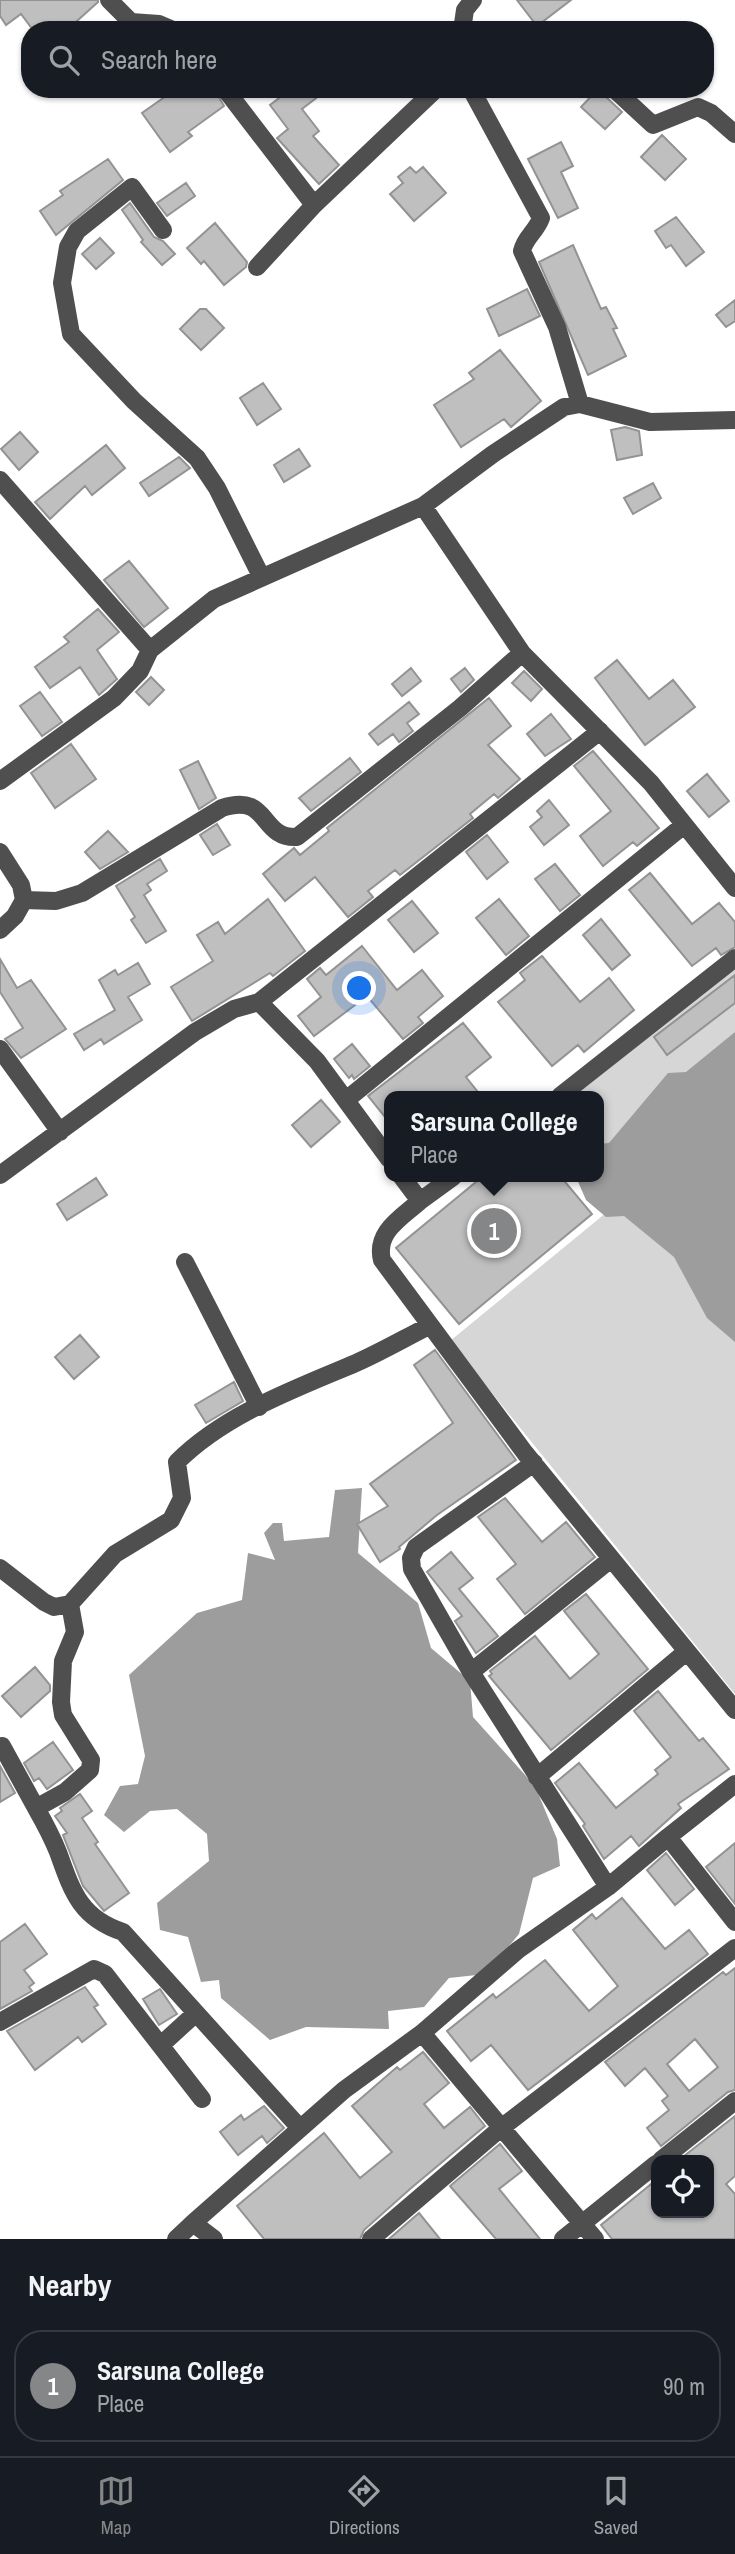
<!DOCTYPE html>
<style>
:root{--surface:#171b24;--page:#242831;--text:#f1f3f6;--muted:#9ea1a6;--line:#363941;--accent:#858687}
body{margin:0;font-family:"Archivo Narrow",sans-serif;background:var(--page);color:var(--text)}
.controls{position:absolute;right:21px;bottom:21px;display:grid;overflow:hidden;border-radius:14px;box-shadow:0 2px 5px #0004}
.controls button{width:63px;height:63px;display:grid;place-items:center;padding:0;border:0;border-bottom:2px solid var(--line);background:var(--surface);color:var(--text);font:35px sans-serif}
.you{position:absolute;left:360px;top:989px;width:24px;height:24px;margin:-18px;border:5px solid #fff;border-radius:50%;background:#1a73e8;box-shadow:0 0 0 10px #1a73e833}
.badge{display:grid;place-items:center;width:46px;height:46px;border-radius:50%;background:var(--accent);color:#fff;font-size:23px;font-weight:700}
.pin{position:absolute;translate:-50% -50%;border:4px solid #fff;box-shadow:0 2px 7px #0006}
.popup{position:absolute;left:384px;top:1091px;width:220px;height:91px;box-sizing:border-box;display:grid;place-content:center;border-radius:14px;background:var(--surface);filter:drop-shadow(0 2px 5px #0005);font-size:23px;white-space:nowrap;color:var(--muted)}
.popup b{font-size:26px;color:var(--text)}
.popup::after{content:'';position:absolute;left:50%;top:100%;margin-left:-14px;border:14px solid transparent;border-top-color:var(--surface)}
.list{margin:0;padding:0;list-style:none}
h2{display:flex;justify-content:space-between;align-items:center;height:91px;margin:0;padding:0 28px;font-size:30px}
h2 small{font-size:23px;font-weight:400;color:var(--muted)}
.list li{display:grid;grid-template-columns:46px 1fr auto;gap:21px;align-items:center;box-sizing:border-box;height:112px;margin:0 14px 14px;padding:0 14px;border:2px solid var(--line);border-radius:28px}
.list b{display:block;font-size:26px;white-space:nowrap}
.list p{margin:0;font-size:23px;white-space:nowrap;color:var(--muted)}
.list em{font-size:23px;font-style:normal;color:var(--muted)}
.icon{flex:none;width:38px;height:38px;fill:none;stroke:currentColor;stroke-width:2;stroke-linecap:round;stroke-linejoin:round}
.map{position:relative;flex:none;width:735px;height:2239px;overflow:hidden}
.search{position:absolute;background:var(--surface);box-shadow:0 2px 5px #0004;left:21px;right:21px;top:21px;height:77px;display:flex;align-items:center;gap:18px;box-sizing:border-box;padding:0 24px;border-radius:28px;color:var(--muted);font-size:26px}
.sheet{height:217px;background:var(--surface)}
nav{display:flex;justify-content:space-around;align-items:center;box-sizing:border-box;height:98px;border-top:2px solid var(--line);background:var(--surface);font-size:19px;color:var(--muted)}
nav a{display:grid;justify-items:center;gap:4px}
nav .on{color:var(--accent)}
.map>svg:first-child{display:block}
.green{fill:#d6d6d6}
.water{fill:#9d9d9d}
.building{fill:#bfbfbf;stroke:#939393;stroke-width:2;fill-rule:evenodd}
.lines{fill:none;stroke-linecap:round;stroke-linejoin:round}
.minor{stroke:#4f4f4f;stroke-width:18}
</style>
<div class="map">
<svg width="735" height="2239" viewBox="0 0 735 2239">
<rect width="100%" height="100%" fill="#fff"/>
<path class="green" d="M 735,965 L 735,1694 L 450,1341 L 607,1212 L 599,1177 L 599,1096 L 571,1096 Z"/>
<path class="water" d="M 735,1032 L 735,1342 L 707,1318 L 674,1257 L 624,1216 L 606,1217 L 586,1200 L 576,1177 L 599,1177 L 599,1144 L 609,1143 L 668,1073 L 686,1072 Z
M 362,1488 L 358,1553 L 418,1603 L 431,1648 L 470,1681 L 473,1717 L 535,1786 L 557,1839 L 560,1866 L 533,1878 L 519,1934 L 486,1974 L 449,1978 L 424,2007 L 388,2011 L 389,2029 L 306,2027 L 270,2040 L 221,1998 L 219,1980 L 201,1982 L 188,1937 L 160,1930 L 157,1903 L 209,1861 L 207,1834 L 177,1809 L 150,1811 L 124,1832 L 104,1815 L 120,1786 L 138,1784 L 145,1756 L 129,1675 L 197,1613 L 242,1600 L 248,1553 L 275,1560 L 264,1533 L 273,1523 L 282,1523 L 284,1541 L 329,1537 L 335,1490 Z"/>
<path class="building" d="M 0,0 L 98,0 L 98,2 L 67,30 L 33,30 L 21,14 L 6,25 L 0,16 Z
M 517,0 L 571,0 L 537,26 Z
M 176,89 L 214,89 L 224,106 L 188,132 L 192,136 L 170,152 L 142,113 Z
M 291,89 L 328,89 L 302,109 L 319,131 L 313,136 L 339,165 L 319,184 L 277,138 L 288,129 L 270,105 Z
M 598,89 L 603,89 L 606,97 L 622,112 L 605,129 L 581,107 Z
M 662,135 L 686,159 L 665,180 L 641,157 Z
M 561,142 L 573,166 L 561,172 L 578,208 L 558,218 L 528,159 Z
M 108,159 L 123,180 L 56,235 L 40,211 L 63,195 L 60,191 Z
M 410,167 L 416,173 L 423,167 L 446,193 L 414,221 L 390,194 L 403,183 L 398,177 Z
M 186,183 L 195,196 L 167,216 L 157,203 Z
M 130,203 L 154,237 L 163,241 L 175,254 L 162,265 L 141,242 L 143,240 L 122,210 Z
M 676,217 L 704,252 L 686,266 L 671,245 L 666,248 L 655,231 Z
M 215,223 L 247,262 L 246,267 L 224,285 L 204,261 L 201,264 L 187,248 Z
M 100,238 L 114,253 L 96,269 L 82,254 Z
M 573,245 L 601,309 L 606,307 L 617,328 L 613,329 L 626,356 L 588,375 L 539,262 Z
M 527,289 L 540,316 L 499,336 L 487,309 Z
M 735,300 L 735,321 L 726,327 L 716,315 Z
M 200,309 L 206,309 L 224,328 L 201,350 L 180,329 Z
M 500,350 L 541,401 L 511,427 L 504,419 L 461,447 L 434,405 L 474,379 L 469,373 Z
M 263,383 L 281,409 L 257,425 L 240,398 Z
M 625,427 L 639,431 L 642,455 L 617,460 L 611,430 Z
M 20,432 L 38,452 L 19,470 L 1,449 Z
M 106,445 L 125,468 L 92,495 L 85,486 L 50,519 L 35,502 Z
M 299,449 L 310,466 L 284,482 L 274,465 Z
M 179,457 L 190,468 L 149,496 L 140,483 Z
M 653,483 L 661,498 L 633,514 L 624,498 Z
M 129,561 L 168,608 L 144,627 L 104,580 Z
M 98,609 L 119,632 L 97,650 L 117,679 L 99,695 L 80,667 L 50,688 L 35,667 L 69,642 L 64,637 Z
M 617,660 L 649,699 L 673,680 L 695,707 L 645,745 L 595,678 Z
M 411,668 L 421,681 L 402,696 L 392,684 Z
M 465,668 L 474,680 L 461,692 L 451,679 Z
M 524,671 L 542,689 L 531,701 L 512,683 Z
M 151,677 L 164,690 L 149,705 L 136,692 Z
M 40,692 L 62,722 L 42,736 L 20,706 Z
M 489,698 L 511,726 L 488,745 L 520,779 L 498,798 L 494,794 L 470,814 L 473,818 L 400,875 L 395,870 L 368,891 L 373,897 L 348,917 L 315,877 L 285,901 L 263,874 L 294,848 L 300,855 L 329,831 L 327,828 Z
M 409,702 L 419,714 L 407,723 L 413,731 L 399,742 L 393,734 L 378,745 L 369,734 Z
M 551,714 L 571,739 L 545,756 L 527,734 Z
M 71,744 L 96,779 L 55,808 L 31,773 Z
M 593,751 L 659,828 L 637,846 L 633,842 L 603,866 L 580,836 L 611,811 L 574,766 Z
M 350,758 L 361,772 L 311,811 L 299,798 Z
M 198,761 L 216,798 L 199,809 L 180,770 Z
M 707,774 L 729,801 L 709,817 L 687,791 Z
M 549,800 L 569,825 L 544,845 L 530,827 L 542,817 L 537,811 Z
M 217,824 L 230,845 L 213,855 L 200,835 Z
M 108,831 L 128,852 L 100,869 L 85,852 Z
M 487,835 L 508,862 L 487,879 L 466,852 Z
M 160,859 L 167,871 L 147,884 L 151,890 L 144,895 L 166,931 L 146,943 L 131,920 L 135,917 L 116,886 Z
M 555,864 L 580,895 L 560,911 L 535,879 Z
M 650,873 L 692,924 L 719,903 L 735,922 L 735,947 L 721,955 L 716,948 L 692,966 L 629,890 Z
M 268,899 L 305,951 L 273,976 L 270,973 L 192,1021 L 171,987 L 213,961 L 197,935 L 218,922 L 225,934 Z
M 499,899 L 529,936 L 506,955 L 476,918 Z
M 412,901 L 438,933 L 414,952 L 388,920 Z
M 601,919 L 630,955 L 612,970 L 583,935 Z
M 362,946 L 397,990 L 422,970 L 443,996 L 418,1017 L 423,1023 L 403,1039 L 367,996 L 314,1036 L 298,1016 L 321,997 L 307,979 L 320,968 L 326,975 Z
M 542,956 L 580,1002 L 609,978 L 634,1010 L 584,1052 L 578,1045 L 552,1066 L 498,1002 L 525,980 L 520,973 Z
M 0,959 L 17,988 L 31,980 L 66,1029 L 21,1058 L 5,1039 L 23,1028 L 0,992 Z
M 138,963 L 150,984 L 128,997 L 142,1020 L 104,1044 L 101,1039 L 84,1050 L 74,1034 L 115,1010 L 99,980 L 115,970 L 118,975 Z
M 735,975 L 735,1003 L 667,1055 L 654,1037 Z
M 463,1023 L 491,1057 L 466,1077 L 481,1096 L 389,1096 L 389,1122 L 368,1096 Z
M 352,1044 L 370,1066 L 354,1079 L 352,1075 L 349,1078 L 334,1059 Z
M 321,1100 L 340,1122 L 311,1147 L 292,1125 Z
M 482,1177 L 561,1177 L 592,1214 L 459,1324 L 396,1248 Z
M 96,1178 L 107,1195 L 67,1220 L 57,1204 Z
M 80,1335 L 99,1357 L 74,1379 L 55,1357 Z
M 435,1350 L 516,1460 L 437,1515 L 399,1547 L 400,1549 L 380,1562 L 357,1524 L 388,1506 L 370,1484 L 453,1423 L 414,1365 Z
M 234,1382 L 243,1401 L 206,1423 L 195,1405 Z
M 505,1498 L 542,1542 L 566,1522 L 595,1557 L 525,1614 L 497,1579 L 516,1564 L 478,1517 Z
M 451,1552 L 473,1578 L 459,1589 L 498,1636 L 476,1653 L 455,1621 L 462,1616 L 427,1572 Z
M 586,1594 L 648,1669 L 551,1750 L 489,1676 L 492,1674 L 490,1671 L 535,1636 L 570,1679 L 599,1654 L 564,1611 Z
M 35,1667 L 50,1685 L 50,1691 L 21,1717 L 2,1696 Z
M 658,1691 L 699,1741 L 703,1738 L 729,1769 L 678,1804 L 681,1808 L 639,1846 L 631,1836 L 604,1859 L 583,1826 L 585,1824 L 555,1783 L 579,1763 L 616,1808 L 658,1774 L 655,1770 L 671,1757 L 634,1711 Z
M 53,1742 L 73,1770 L 47,1789 L 39,1778 L 34,1781 L 24,1763 Z
M 0,1766 L 15,1793 L 0,1802 Z
M 80,1794 L 92,1811 L 82,1818 L 98,1842 L 95,1844 L 129,1893 L 104,1911 L 83,1886 L 63,1835 L 67,1833 L 55,1816 L 62,1811 L 60,1808 Z
M 735,1843 L 735,1904 L 706,1867 Z
M 666,1853 L 694,1889 L 675,1905 L 647,1870 Z
M 622,1898 L 665,1949 L 689,1930 L 708,1954 L 528,2090 L 491,2045 L 471,2061 L 447,2031 L 493,1994 L 496,1998 L 545,1960 L 589,2011 L 618,1986 L 573,1930 L 592,1914 L 596,1919 Z
M 25,1924 L 47,1954 L 24,1970 L 34,1983 L 29,1987 L 32,1991 L 0,2009 L 0,1942 Z
M 735,1968 L 735,2090 L 728,2092 L 661,2146 L 647,2128 L 669,2110 L 662,2101 L 668,2096 L 645,2068 L 625,2086 L 605,2062 L 723,1972 L 726,1975 ZM 695,2039 L 718,2067 L 689,2091 L 667,2064 Z
M 85,1987 L 98,2005 L 94,2007 L 106,2024 L 82,2042 L 78,2037 L 35,2070 L 7,2031 Z
M 160,1989 L 177,2014 L 159,2025 L 143,1999 Z
M 423,2052 L 449,2083 L 424,2104 L 444,2128 L 470,2107 L 485,2126 L 410,2189 L 364,2230 L 360,2239 L 264,2239 L 237,2206 L 324,2133 L 360,2178 L 392,2152 L 352,2106 L 397,2067 L 400,2070 Z
M 264,2106 L 284,2128 L 267,2143 L 262,2136 L 238,2155 L 220,2132 L 241,2115 L 244,2120 Z
M 735,2116 L 735,2176 L 726,2184 L 735,2194 L 735,2239 L 612,2239 L 601,2225 L 656,2180 L 656,2213 L 709,2213 L 709,2160 L 679,2160 Z
M 500,2144 L 522,2171 L 499,2189 L 540,2239 L 496,2239 L 450,2186 Z
M 419,2213 L 440,2239 L 389,2239 Z"/>
<g class="lines">
<path class="minor" d="M 109,0 L 131,22 L 159,24 L 173,30
M 462,30 L 465,10 L 473,0
M 225,89 L 314,205 L 257,267
M 471,89 L 541,218 C 536,232 525,237 522,251 L 557,327 L 580,404
M 614,89 L 653,125 L 698,107 L 711,113 L 735,134
M 314,205 L 436,89
M 163,230 L 132,187 L 77,231 L 68,247 L 62,283 L 71,334 L 134,401 L 197,458 L 217,488 L 261,576
M 0,480 L 150,650
M 423,506 L 522,653 L 651,783 L 735,888
M 0,781 L 114,698 L 140,671 L 150,650 L 214,599 L 423,506 L 493,454 L 564,407 L 580,404 L 650,422 L 735,420
M 0,852 L 21,885 L 24,900 L 15,916 L 0,930
M 24,900 L 56,901 L 82,893 L 222,808 C 270,792 259,839 297,837 L 460,708 L 522,653
M 259,1002 L 317,1061 L 389,1159
M 0,1049 L 60,1132
M 560,1096 L 735,958
M 346,1100 L 684,825
M 0,1175 L 195,1032 L 234,1009 L 259,1002 L 600,731
M 402,1177 L 420,1201 C 401,1218 375,1232 382,1260 L 525,1453 L 735,1710
M 420,1201 L 453,1177
M 185,1262 L 259,1407
M 534,1463 L 416,1547 L 411,1558 L 412,1569 L 471,1672 L 608,1887
M 0,1568 L 44,1602 L 54,1607 L 70,1604 L 115,1554 L 171,1520 L 182,1498 L 177,1462 C 225,1414 295,1389 356,1363 C 381,1352 405,1338 429,1326
M 70,1604 L 75,1632 L 63,1661 L 61,1702 L 63,1715 L 91,1760 L 90,1770 L 65,1792 L 36,1808 C 44,1822 52,1837 58,1852 C 72,1891 80,1918 123,1932 L 299,2127
M 471,1672 L 611,1559
M 2,1746 L 36,1808
M 537,1777 L 686,1652
M 735,1784 L 668,1837 L 735,1922
M 0,2022 L 94,1969 L 105,1974 L 202,2099
M 422,2033 L 595,2239
M 162,2044 L 196,2013
M 661,2160 L 735,2101
M 193,2223 L 344,2090 L 422,2033 L 518,1950 L 608,1887 L 668,1837
M 176,2239 L 193,2223 L 214,2239
M 371,2239 L 501,2128 L 735,1948
M 563,2239 L 656,2164"/>
</g>
</svg>
<div class="controls">
<button><svg class="icon" aria-label="locate" viewBox="0 0 24 24"><circle cx="12" cy="12" r="6"/><path d="M12 2v4M12 18v4M2 12h4M18 12h4"/></svg></button>
</div>
<div class="you"></div>
<div class="pin badge" style="left:494px;top:1231px">1</div>
<div class="popup"><b>Sarsuna College</b>Place</div>
<div class="search"><svg class="icon" aria-label="search" viewBox="0 0 24 24"><circle cx="10" cy="10" r="6"/><path d="M15 15l6 6"/></svg>Search here</div>
</div>
<section class="sheet">
<h2>Nearby<small></small></h2>
<ul class="list">
<li><span class="badge">1</span><div><b>Sarsuna College</b><p>Place</p></div><em>90 m</em></li>
</ul>
</section>
<nav>
<a class="on"><svg class="icon" aria-label="map" viewBox="0 0 24 24"><path d="M3 6l6-2 6 2 6-2v14l-6 2-6-2-6 2zM9 4v14M15 6v14"/></svg>Map</a>
<a><svg class="icon" aria-label="directions" viewBox="0 0 24 24"><path d="M12 3l9 9-9 9-9-9zM9 14v-3h6M13 9l2 2-2 2"/></svg>Directions</a>
<a><svg class="icon" aria-label="saved" viewBox="0 0 24 24"><path d="M7 4h10v16l-5-4-5 4z"/></svg>Saved</a>
</nav>
